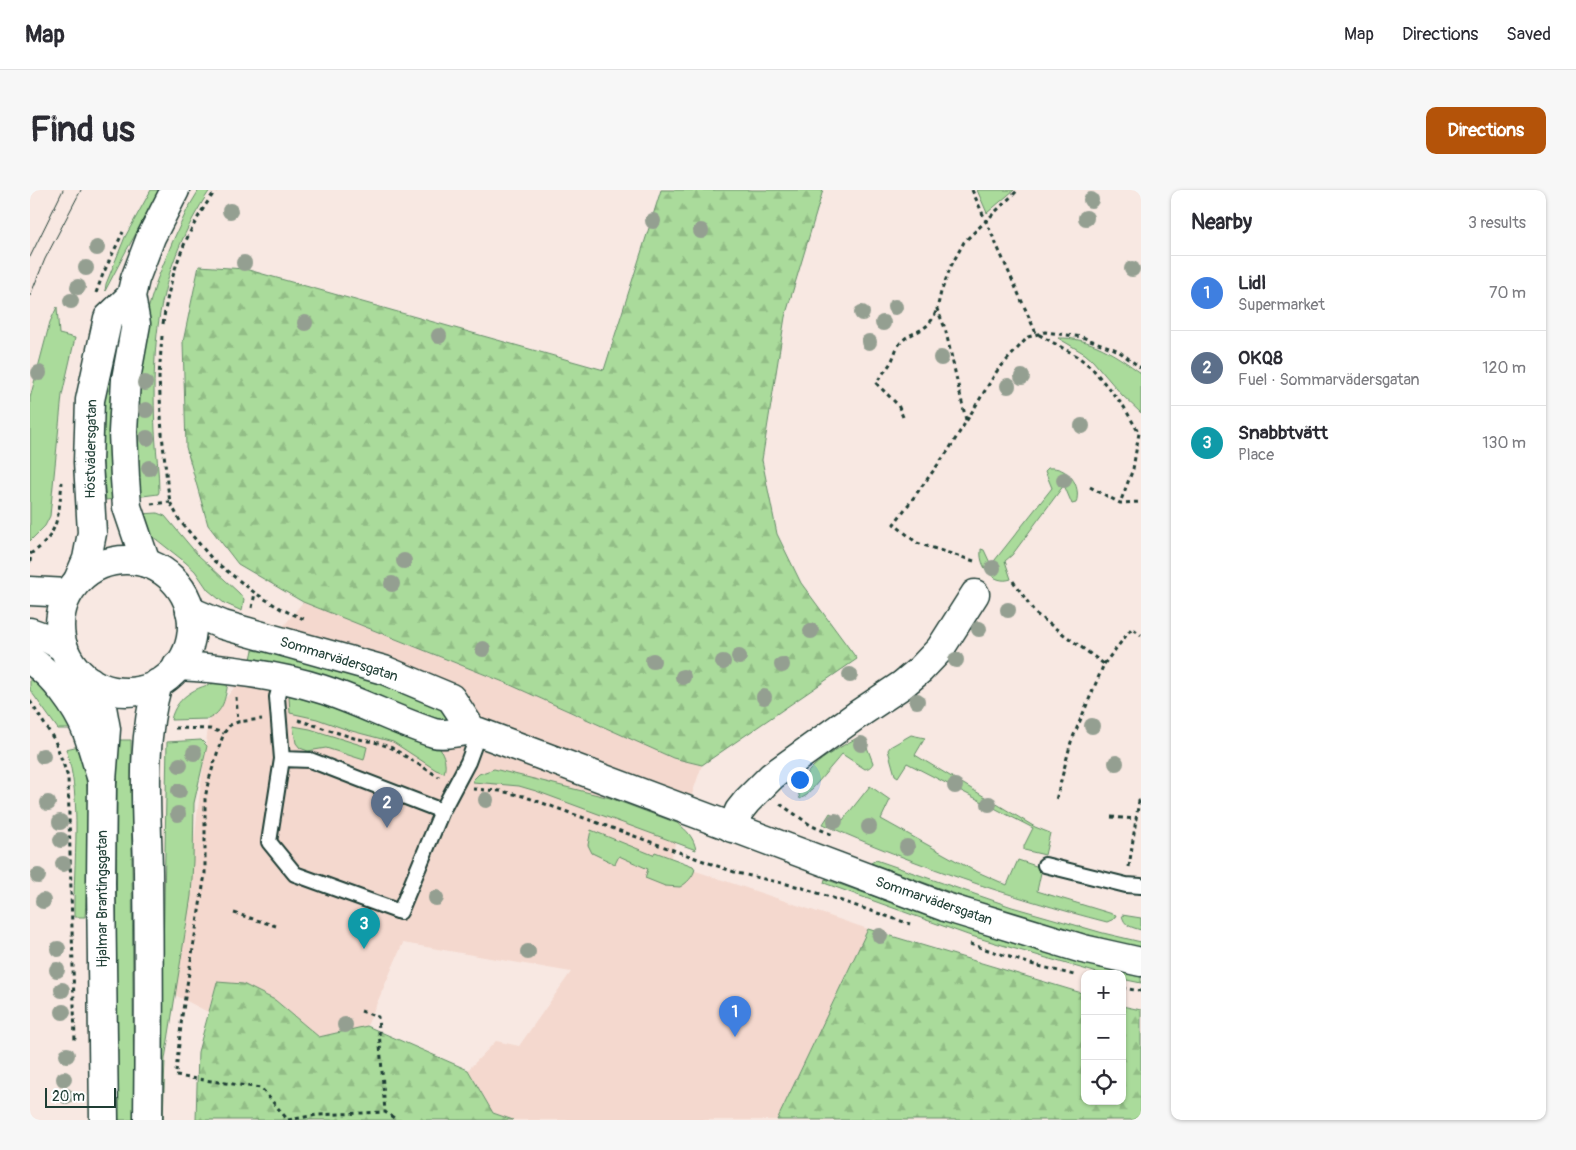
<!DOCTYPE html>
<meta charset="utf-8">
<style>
:root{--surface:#fff;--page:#f7f7f7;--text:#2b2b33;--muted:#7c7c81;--line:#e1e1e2;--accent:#b45309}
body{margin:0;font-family:Pangolin,sans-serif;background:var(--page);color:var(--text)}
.controls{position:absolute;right:15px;bottom:15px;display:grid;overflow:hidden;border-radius:10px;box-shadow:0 1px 4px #0004}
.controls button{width:45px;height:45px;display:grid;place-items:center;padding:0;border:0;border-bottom:1px solid var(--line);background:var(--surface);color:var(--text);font:25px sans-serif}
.scale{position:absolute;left:15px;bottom:12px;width:71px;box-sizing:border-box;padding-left:5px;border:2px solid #1f3d34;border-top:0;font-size:14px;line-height:18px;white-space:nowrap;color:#1f3d34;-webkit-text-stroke:4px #fff;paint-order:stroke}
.you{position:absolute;left:769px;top:589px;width:18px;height:18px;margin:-12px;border:4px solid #fff;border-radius:50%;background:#1a73e8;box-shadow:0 0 0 8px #1a73e833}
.badge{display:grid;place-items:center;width:32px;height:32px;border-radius:50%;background:var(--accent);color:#fff;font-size:16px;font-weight:700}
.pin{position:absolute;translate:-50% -41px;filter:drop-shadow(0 1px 2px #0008)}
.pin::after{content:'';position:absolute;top:26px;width:18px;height:15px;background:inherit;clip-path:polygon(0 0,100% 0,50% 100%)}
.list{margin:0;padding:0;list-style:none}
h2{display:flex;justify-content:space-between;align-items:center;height:65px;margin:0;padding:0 20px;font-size:21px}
h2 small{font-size:16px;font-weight:400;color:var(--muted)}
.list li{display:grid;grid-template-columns:32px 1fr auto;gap:15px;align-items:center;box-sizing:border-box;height:75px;padding:0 20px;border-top:1px solid var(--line)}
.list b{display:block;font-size:19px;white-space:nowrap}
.list p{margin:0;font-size:16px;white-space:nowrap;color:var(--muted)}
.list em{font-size:16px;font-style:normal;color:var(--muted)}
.icon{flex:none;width:28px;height:28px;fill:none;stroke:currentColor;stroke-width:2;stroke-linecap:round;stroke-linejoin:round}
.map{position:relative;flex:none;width:1111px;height:930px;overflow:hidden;border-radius:10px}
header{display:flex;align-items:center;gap:30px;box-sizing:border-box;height:70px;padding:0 25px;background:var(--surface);border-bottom:1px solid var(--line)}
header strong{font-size:24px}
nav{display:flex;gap:28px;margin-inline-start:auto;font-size:18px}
.intro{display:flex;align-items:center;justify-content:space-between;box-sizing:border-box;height:120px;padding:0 30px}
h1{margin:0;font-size:35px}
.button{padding:12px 22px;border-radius:10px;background:var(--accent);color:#fff;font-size:18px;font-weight:700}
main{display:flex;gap:30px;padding:0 30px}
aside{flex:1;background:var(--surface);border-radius:10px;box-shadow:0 1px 4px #0004}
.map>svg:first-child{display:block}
.built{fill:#f4d8ce}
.green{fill:#aadb9b;stroke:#648c68}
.forest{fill:url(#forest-firs);stroke:#648c68}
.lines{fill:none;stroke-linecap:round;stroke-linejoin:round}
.service-casing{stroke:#1f3d34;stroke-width:18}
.minor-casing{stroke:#1f3d34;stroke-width:31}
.tertiary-casing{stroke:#1f3d34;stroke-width:31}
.secondary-casing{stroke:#1f3d34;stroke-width:31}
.path{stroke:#1f3d34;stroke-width:3;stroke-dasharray:4 4;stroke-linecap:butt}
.service{stroke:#fff;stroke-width:14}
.minor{stroke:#fff;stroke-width:28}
.tertiary{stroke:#fff;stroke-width:28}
.secondary{stroke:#fff;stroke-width:28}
.tram{stroke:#1f3d34;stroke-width:1}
.tree{fill:#949f91}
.labels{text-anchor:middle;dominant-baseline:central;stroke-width:4;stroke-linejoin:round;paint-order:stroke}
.street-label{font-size:14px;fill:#1f3d34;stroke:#fff}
</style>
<header>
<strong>Map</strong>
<nav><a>Map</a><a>Directions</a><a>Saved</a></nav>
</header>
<div class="intro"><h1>Find us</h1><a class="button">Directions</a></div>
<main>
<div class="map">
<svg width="1111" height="930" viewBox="0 0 1111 930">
<defs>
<pattern id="forest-firs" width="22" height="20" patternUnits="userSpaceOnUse" patternTransform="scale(1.25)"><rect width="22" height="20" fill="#aadb9b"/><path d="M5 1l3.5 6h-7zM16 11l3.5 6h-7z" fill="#92bd86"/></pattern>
</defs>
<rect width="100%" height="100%" fill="#f8e8e2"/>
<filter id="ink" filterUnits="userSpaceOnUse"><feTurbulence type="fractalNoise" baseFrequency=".02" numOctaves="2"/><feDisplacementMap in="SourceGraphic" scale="10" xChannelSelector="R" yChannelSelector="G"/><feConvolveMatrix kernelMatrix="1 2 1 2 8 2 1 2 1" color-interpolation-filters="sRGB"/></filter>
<g filter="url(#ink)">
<path class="built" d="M 273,412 L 476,493 L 643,568 L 672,575 L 639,672 L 838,739 L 747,930 L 483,930 L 463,923 L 438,880 L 466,851 L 489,856 L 541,782 L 373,753 L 337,836 L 289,847 L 245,810 L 187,792 L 178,822 L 145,805 L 179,529 Z"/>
<path class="green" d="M 121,0 L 131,0 L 96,61 L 75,101 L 76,94 L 95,47 Z
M 169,0 L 180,0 C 128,78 121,149 125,241 C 126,261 129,282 129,302 L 128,304 L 105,307 L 101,260 L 115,129 L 127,90 L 142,53 L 157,20 Z
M 947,0 L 984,0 L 957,23 Z
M 27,117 L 29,144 L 45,148 L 32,205 L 20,326 L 15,336 L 0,351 L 0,208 L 20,132 Z
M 91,119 L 102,122 L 84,309 L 76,310 C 72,269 69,227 76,187 C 80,164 86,141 91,119 Z
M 1028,148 C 1060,147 1086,165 1111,183 L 1111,223 L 1092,205 L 1063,171 L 1055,164 Z
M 1018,278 C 1038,276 1052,295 1046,313 L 1042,314 L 1034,295 L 982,365 L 975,371 L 981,389 C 964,395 949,377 951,361 L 951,359 L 954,360 L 961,375 L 1022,298 L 1015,281 Z
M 127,323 L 135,326 L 167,364 L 209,403 L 214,409 L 212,421 L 194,413 L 178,400 L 165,381 L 155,372 L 122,346 L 117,339 L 111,324 Z
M 223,460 L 253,465 L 336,487 L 407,516 L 424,535 L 220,474 Z
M 0,482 L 5,486 L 44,539 L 28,539 L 0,500 Z
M 194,492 L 198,493 C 195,508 194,522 178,529 L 141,530 C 146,505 171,494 194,492 Z
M 267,502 L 409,557 C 414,565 417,574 414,583 L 406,580 L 363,552 L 318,540 L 287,529 L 260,523 L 259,507 L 261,503 Z
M 263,536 L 280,539 L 337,557 L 334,570 L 296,558 L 278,561 L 270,558 L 266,553 Z
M 881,545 L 895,548 L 885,565 L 1005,637 L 1020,643 L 1015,665 L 994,660 L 994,656 L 1003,638 L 877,573 L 868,587 L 865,585 L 858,560 L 860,557 Z
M 827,548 L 834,549 L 843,573 C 841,577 839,578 835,579 L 812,564 L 777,605 L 770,609 C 760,584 808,558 827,548 Z
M 87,550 L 101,550 L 104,930 L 87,930 L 86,873 Z
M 171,550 L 177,556 L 164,613 L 163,671 L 161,706 L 135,869 L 133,930 L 130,930 L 137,552 Z
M 49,556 C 65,611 58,670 55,727 L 44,727 C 43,672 53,612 36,559 Z
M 464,579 L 580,608 L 647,633 C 657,640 664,648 666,660 L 506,601 L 489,596 L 443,592 L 443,590 L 449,584 Z
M 840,596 L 860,610 L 851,629 L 941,679 L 977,695 L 988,670 L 1012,678 L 1007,701 L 1086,725 L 1084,729 L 1077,732 C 979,707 885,675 793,634 L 800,623 L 813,630 Z
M 561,640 L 623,665 L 625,662 L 663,676 L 665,679 C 663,687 657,693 650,697 L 635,696 L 615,688 L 618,679 L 589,666 L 585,674 L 562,663 L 558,655 Z
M 846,670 L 982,717 L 1073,743 L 1111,752 L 1111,758 L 1032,738 L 947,712 L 841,673 Z
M 795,689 C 899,726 1003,764 1111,787 L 1111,793 L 1092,789 L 1092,784 L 1071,784 L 938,745 L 794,693 Z
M 1092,725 L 1111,728 L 1111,740 C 1101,737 1094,736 1092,725 Z"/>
<path class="forest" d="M 631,0 L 793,0 L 755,127 L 732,270 L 747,344 L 771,393 L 827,469 L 672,575 L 643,568 L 476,493 L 273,412 L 208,374 L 178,335 L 156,257 L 153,152 L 169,76 L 215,79 L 574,180 Z
M 838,739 L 1055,804 L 1055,911 L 1092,911 L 1092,816 L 1111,820 L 1111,930 L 747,930 Z
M 187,792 L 213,794 L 245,810 L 289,847 L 337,836 L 438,880 L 463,923 L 483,930 L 166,930 L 168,862 Z"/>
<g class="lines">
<g class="service-casing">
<path id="service" d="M 252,489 L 247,507 L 252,569 L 239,652 L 265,684 L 370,722 L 412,621
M 252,569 L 280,570 L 412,621 L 438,572 L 449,542
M 1015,675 L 1096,695 L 1111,696"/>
</g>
<g class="minor-casing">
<path id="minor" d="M 116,373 L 97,317 L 95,288 L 93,242 L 96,189 L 106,134 L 101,106 L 105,89 L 121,47 L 145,0
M 48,390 L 57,369 L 62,343 L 58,272 L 60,210 L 78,128 L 101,106
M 702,638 L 709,621 L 717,611 L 742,586 L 827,525 L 872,495 L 890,480 L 910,459 L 945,404"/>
</g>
<g class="tertiary-casing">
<path id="tertiary" d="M 0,401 L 38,403
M 160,421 L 193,435 L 354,480 L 421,508 L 442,540
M 0,442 L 17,448 L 34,458
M 0,470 C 23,484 47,517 57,542 C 63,558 67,574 72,590
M 147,476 C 191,478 249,485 291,499 C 329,511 366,531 404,543 C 418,547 435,538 449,542 L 915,717 L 1053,759 L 1111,772"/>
</g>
<g class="secondary-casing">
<path id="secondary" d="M30 436a66 66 0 1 1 132 0a66 66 0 1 1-132 0Z
M 60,491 L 72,517 L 76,539 L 72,591 L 71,693 L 74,930
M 118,930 C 119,848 119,765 118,682 C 117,619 110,555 128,493"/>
</g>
<path class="path" d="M 942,0 L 1006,143 L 1047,166 L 1062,178 L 1094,217 L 1109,243 L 1103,279 L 1090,313
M 66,103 L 73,84 L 93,42
M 133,134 C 140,83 155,42 186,0
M 132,146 L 129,187 L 132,244 L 137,292 L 140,312 L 150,331 L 183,370 L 225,403 L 251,419 L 274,429
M 873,227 L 868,215 L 846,193 C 850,187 856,180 860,174 C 864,168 865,161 868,156 C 880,138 897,147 907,119
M 936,230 L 915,138 L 907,119 L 911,102 L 921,76 L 934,52 L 988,0
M 1060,297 L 1090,313 L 1111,312
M 121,314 L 140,312
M 0,364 C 29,347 29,322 32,292
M 944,371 L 887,353 L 864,334 L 918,261 L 967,181 L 998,147 L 1015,142 L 1052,147 L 1087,160 L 1111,178
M 0,372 L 1,363
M 983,391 L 1006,424 L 1074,474 L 1041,552 L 1026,610
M 222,418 L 225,403
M 1074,474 L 1102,438 L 1111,445
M 206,507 L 208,532
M 0,511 L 25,551 L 38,587 L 45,852
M 268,530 L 324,548 L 348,553 L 362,558 L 409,587
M 145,538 L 180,539 L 194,543
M 443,599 L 470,601 L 493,606 L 707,683 L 770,697 L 880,734
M 750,614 L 782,636 L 803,645
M 1081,627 L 1106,629 L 1109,611 L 1111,611
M 1099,677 L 1106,629
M 204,723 L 246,736
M 940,754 L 1001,774 L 1044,785
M 1092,798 L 1111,801
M 331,821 L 348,827 L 355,922
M 146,882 L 152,826 L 175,684 L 175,609 L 178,593 L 190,554 L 194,543 L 200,535 L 208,532 L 232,529
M 146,886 L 231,898 L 258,930
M 258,930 L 287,925 L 355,922 L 367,930"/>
<use href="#service" class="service"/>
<use href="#minor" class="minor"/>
<use href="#tertiary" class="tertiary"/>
<use href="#secondary" class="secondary"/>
<path class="tram" d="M 0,67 L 33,0
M 0,106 L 15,69 L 51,0"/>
</g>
<g class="tree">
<circle cx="1061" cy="10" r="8"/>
<circle cx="200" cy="21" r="8"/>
<circle cx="1056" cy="28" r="8"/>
<circle cx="623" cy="31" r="8"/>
<circle cx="671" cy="41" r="8"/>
<circle cx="67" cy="58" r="8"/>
<circle cx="214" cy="73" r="8"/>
<circle cx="56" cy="78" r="8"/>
<circle cx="1102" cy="79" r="8"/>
<circle cx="48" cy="97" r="8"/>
<circle cx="41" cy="111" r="8"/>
<circle cx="865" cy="117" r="8"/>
<circle cx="832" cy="123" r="8"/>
<circle cx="275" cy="133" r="8"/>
<circle cx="853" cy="133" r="8"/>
<circle cx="409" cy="146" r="8"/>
<circle cx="839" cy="152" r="8"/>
<circle cx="911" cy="168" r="8"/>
<circle cx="9" cy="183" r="8"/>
<circle cx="992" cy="187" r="8"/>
<circle cx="115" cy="193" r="8"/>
<circle cx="978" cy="196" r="8"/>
<circle cx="116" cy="220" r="8"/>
<circle cx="1052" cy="236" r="8"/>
<circle cx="117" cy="248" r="8"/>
<circle cx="119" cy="278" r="8"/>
<circle cx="1034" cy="290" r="8"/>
<circle cx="374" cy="371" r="8"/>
<circle cx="963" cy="378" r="8"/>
<circle cx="362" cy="394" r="8"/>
<circle cx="978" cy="420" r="8"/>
<circle cx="949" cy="439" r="8"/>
<circle cx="781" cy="441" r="8"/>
<circle cx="453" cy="459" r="8"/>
<circle cx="709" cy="467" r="8"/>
<circle cx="926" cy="470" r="8"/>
<circle cx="623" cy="471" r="8"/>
<circle cx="693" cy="472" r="8"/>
<circle cx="752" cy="475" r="8"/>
<circle cx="820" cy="485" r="8"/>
<circle cx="653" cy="487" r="8"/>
<circle cx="734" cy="507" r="8"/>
<circle cx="887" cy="511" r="8"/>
<circle cx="1062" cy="536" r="8"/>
<circle cx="831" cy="554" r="8"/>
<circle cx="164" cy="563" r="8"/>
<circle cx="13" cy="566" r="8"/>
<circle cx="1086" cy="573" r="8"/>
<circle cx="150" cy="575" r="8"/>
<circle cx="925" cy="596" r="8"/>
<circle cx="149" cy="601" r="8"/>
<circle cx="456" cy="610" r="8"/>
<circle cx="18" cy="613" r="8"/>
<circle cx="959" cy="614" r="8"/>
<circle cx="148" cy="624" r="8"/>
<circle cx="805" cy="631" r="8"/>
<circle cx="30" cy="632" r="8"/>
<circle cx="839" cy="637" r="8"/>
<circle cx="31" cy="650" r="8"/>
<circle cx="877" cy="657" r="8"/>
<circle cx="33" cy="674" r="8"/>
<circle cx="8" cy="686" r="8"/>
<circle cx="406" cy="708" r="8"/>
<circle cx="13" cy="711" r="8"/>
<circle cx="850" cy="746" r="8"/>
<circle cx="28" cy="759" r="8"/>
<circle cx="498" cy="762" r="8"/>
<circle cx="27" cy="780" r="8"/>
<circle cx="32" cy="800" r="8"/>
<circle cx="33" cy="822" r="8"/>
<circle cx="315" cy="835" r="8"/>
<circle cx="37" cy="865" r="8"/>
<circle cx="34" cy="889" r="8"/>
<circle cx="36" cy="906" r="8"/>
</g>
</g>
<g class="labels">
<g class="street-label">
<text transform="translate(61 259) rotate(-89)">Höstvädersgatan</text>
<text transform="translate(309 469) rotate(17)">Sommarvädersgatan</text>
<text transform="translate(72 709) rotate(-90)">Hjalmar Brantingsgatan</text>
<text transform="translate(904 711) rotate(19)">Sommarvädersgatan</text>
</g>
</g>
</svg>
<div class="controls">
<button>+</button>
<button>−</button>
<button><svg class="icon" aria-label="locate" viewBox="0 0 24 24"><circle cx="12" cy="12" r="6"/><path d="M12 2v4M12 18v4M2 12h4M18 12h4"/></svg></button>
</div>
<div class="scale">20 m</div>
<div class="you"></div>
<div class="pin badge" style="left:705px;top:847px;background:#3f7fe0">1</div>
<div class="pin badge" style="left:357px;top:638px;background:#5c6f8a">2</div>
<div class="pin badge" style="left:334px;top:759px;background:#0f9aa8">3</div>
</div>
<aside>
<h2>Nearby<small>3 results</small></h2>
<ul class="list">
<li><span class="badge" style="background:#3f7fe0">1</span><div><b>Lidl</b><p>Supermarket</p></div><em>70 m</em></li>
<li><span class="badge" style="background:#5c6f8a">2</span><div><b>OKQ8</b><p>Fuel · Sommarvädersgatan</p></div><em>120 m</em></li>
<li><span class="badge" style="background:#0f9aa8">3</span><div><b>Snabbtvätt</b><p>Place</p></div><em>130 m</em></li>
</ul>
</aside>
</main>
